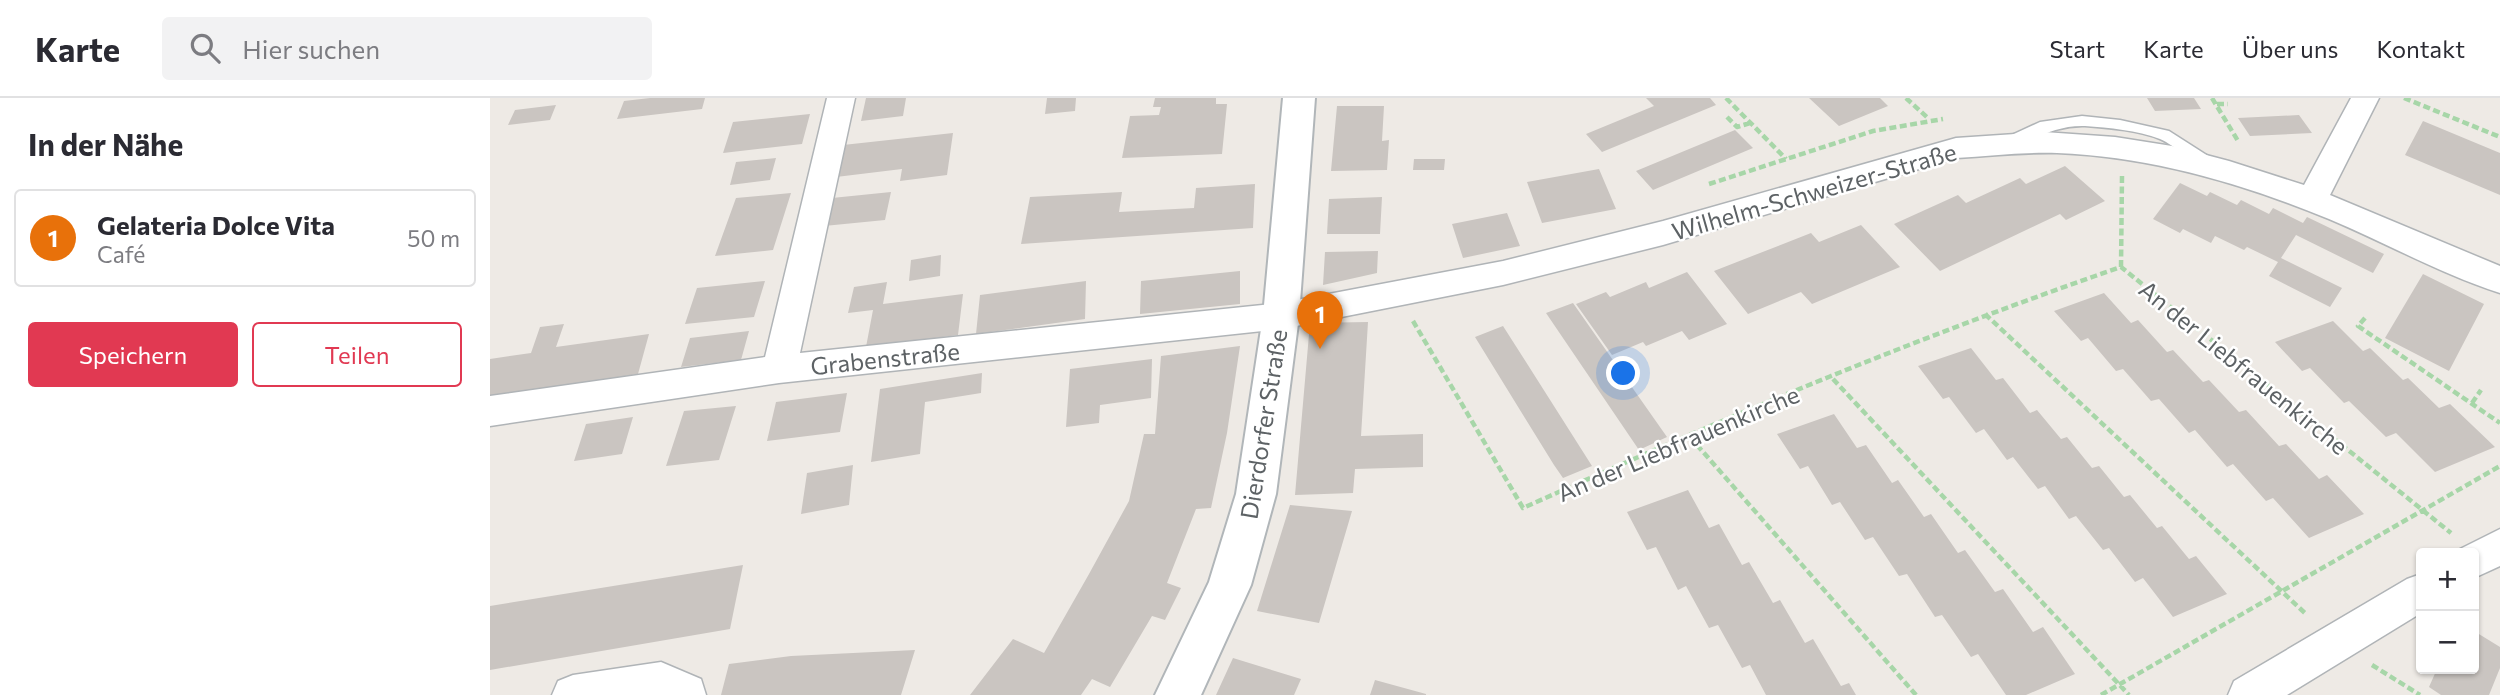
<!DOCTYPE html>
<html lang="de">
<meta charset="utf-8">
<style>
:root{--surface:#fff;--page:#f2f2f3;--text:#2b2b33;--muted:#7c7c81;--line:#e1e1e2;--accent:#e13952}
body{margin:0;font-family:Commissioner,sans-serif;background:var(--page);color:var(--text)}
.controls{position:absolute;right:21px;bottom:21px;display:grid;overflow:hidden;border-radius:7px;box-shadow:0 2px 5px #0004}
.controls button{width:63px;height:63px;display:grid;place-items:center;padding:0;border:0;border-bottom:2px solid var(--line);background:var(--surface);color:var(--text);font:35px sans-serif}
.you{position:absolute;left:1134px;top:276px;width:24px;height:24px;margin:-18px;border:5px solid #fff;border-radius:50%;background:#1a73e8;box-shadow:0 0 0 10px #1a73e833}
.badge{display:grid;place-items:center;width:46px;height:46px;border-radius:50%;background:var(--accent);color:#fff;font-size:23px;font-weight:700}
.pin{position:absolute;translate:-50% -58px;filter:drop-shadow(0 2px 4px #0008)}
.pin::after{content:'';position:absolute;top:37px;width:24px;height:21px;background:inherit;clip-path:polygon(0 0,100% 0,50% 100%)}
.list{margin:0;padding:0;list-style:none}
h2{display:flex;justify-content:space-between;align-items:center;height:91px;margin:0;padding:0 28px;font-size:30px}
h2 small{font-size:23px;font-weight:400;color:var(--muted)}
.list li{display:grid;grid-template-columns:46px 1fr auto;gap:21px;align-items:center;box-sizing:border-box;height:98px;margin:0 14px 14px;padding:0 14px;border:2px solid var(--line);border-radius:7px}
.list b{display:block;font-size:26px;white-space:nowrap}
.list p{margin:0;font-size:23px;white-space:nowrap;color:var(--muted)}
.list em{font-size:23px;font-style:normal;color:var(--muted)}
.actions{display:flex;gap:14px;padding:21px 28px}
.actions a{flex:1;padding:16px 0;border:2px solid var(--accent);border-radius:7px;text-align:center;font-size:24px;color:var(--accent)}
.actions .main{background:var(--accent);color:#fff}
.icon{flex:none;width:38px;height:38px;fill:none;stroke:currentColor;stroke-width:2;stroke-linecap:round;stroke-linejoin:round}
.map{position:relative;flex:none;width:2010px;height:597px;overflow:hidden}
header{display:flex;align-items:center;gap:42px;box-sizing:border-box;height:98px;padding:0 35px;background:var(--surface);border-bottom:2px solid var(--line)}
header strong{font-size:33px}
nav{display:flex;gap:38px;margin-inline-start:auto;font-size:24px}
.search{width:490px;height:63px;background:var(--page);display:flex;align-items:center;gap:18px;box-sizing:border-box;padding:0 24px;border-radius:7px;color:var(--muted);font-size:26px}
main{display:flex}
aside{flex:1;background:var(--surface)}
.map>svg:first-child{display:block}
.building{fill:#cac5c1}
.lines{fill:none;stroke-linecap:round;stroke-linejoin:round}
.lane-casing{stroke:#b0b4b7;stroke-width:3}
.street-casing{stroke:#b0b4b7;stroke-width:3}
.secondary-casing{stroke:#b1b6b9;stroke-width:4}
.path{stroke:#a7d6a8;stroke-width:4.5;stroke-dasharray:7 3.5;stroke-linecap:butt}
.lane{fill:#fff;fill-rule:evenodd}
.street{fill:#fff;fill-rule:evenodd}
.secondary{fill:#fff;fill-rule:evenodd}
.labels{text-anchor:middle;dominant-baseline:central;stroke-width:5;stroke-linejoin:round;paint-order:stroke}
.street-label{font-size:24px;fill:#5d6265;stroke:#fff}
</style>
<header>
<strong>Karte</strong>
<div class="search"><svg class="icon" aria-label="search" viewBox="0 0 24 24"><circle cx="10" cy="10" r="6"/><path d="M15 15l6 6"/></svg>Hier suchen</div>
<nav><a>Start</a><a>Karte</a><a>Über uns</a><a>Kontakt</a></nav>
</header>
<main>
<aside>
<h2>In der Nähe<small></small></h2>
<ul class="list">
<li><span class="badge" style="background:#e8710a">1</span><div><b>Gelateria Dolce Vita</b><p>Café</p></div><em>50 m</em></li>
</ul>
<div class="actions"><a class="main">Speichern</a><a>Teilen</a></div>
</aside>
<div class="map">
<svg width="2010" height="597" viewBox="0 0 2010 597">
<rect width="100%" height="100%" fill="#eeeae5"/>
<path class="building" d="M 160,0 L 215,0 L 212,11 L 127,21 L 134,3 Z
M 376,0 L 416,0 L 413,18 L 371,23 Z
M 557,0 L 586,0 L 585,13 L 555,16 Z
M 665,0 L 726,0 L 726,6 L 737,6 L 732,56 L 632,60 L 640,18 L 669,17 L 671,9 L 663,9 Z
M 1156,0 L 1220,0 L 1226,7 L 1112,54 L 1096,36 L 1164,8 Z
M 1319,0 L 1390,0 L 1398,8 L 1349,28 Z
M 1657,0 L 1704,0 L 1711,11 L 1665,13 Z
M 66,7 L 60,22 L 18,27 L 25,12 Z
M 847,8 L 894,8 L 892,43 L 899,42 L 897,72 L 841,73 Z
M 320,16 L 312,46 L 233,55 L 243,24 Z
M 1809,17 L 1822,35 L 1760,38 L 1748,20 Z
M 1933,23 L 2010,55 L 2010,97 L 1915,57 Z
M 1245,32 L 1263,50 L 1163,92 L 1146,73 Z
M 463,35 L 457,77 L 410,83 L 412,71 L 346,79 L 353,47 Z
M 286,60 L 280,82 L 240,87 L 246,64 Z
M 924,61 L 955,61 L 954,72 L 923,72 Z
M 1575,68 L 1615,103 L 1576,122 L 1570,116 L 1450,173 L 1404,126 L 1468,97 L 1476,105 L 1530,80 L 1536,86 Z
M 1109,71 L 1126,111 L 1052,125 L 1037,84 Z
M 1690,85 L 1717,98 L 1720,94 L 1747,107 L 1751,102 L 1779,116 L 1783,110 L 1813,125 L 1817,119 L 1894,156 L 1883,175 L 1806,137 L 1791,160 L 1852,190 L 1840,209 L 1779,178 L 1788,164 L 1757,149 L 1754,152 L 1725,138 L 1721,145 L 1693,131 L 1690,135 L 1663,121 Z
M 765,86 L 763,130 L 531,146 L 540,99 L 632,94 L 629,114 L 704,110 L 706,90 Z
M 401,94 L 395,122 L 334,128 L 342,100 Z
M 301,95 L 283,152 L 225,158 L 246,100 Z
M 892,99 L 890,136 L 837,136 L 839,101 Z
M 1017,115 L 1030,148 L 973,160 L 962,126 Z
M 1371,127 L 1410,169 L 1322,206 L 1311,194 L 1258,216 L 1224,173 L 1321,135 L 1329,144 Z
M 888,153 L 887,175 L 833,187 L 835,154 Z
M 451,157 L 450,178 L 419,183 L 421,162 Z
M 750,173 L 750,206 L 650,216 L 651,183 Z
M 1197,174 L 1237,226 L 1199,242 L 1192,233 L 1156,248 L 1153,244 L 1122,257 L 1086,206 L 1116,194 L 1120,199 L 1156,184 L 1159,190 Z
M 1933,176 L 1994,206 L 1959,273 L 1895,240 Z
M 275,183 L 264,219 L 195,226 L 207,190 Z
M 596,183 L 595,221 L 486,236 L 490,197 Z
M 397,184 L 393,206 L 473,196 L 468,237 L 376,249 L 383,212 L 358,215 L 364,189 Z
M 1614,195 L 1641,225 L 1648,222 L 1677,254 L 1683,252 L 1713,284 L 1719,282 L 1749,314 L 1756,312 L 1789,348 L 1796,346 L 1829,381 L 1837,377 L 1874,416 L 1819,440 L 1783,400 L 1776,403 L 1743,366 L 1737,369 L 1705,332 L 1699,335 L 1669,301 L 1661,303 L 1633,271 L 1626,273 L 1598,240 L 1591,243 L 1564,213 Z
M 1083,205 L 1132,275 L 1177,339 L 1149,352 L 1056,215 Z
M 1843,223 L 1873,253 L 1880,250 L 1913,282 L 1918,280 L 1949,310 L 1960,306 L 2005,349 L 1945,374 L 1906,335 L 1896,339 L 1859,303 L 1854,305 L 1820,270 L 1812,273 L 1785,244 Z
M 878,224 L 871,338 L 933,336 L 933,369 L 865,371 L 863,395 L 805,397 L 820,225 Z
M 74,226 L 66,249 L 159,236 L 148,276 L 0,299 L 0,261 L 41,255 L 50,229 Z
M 1013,228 L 1036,264 L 1102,368 L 1073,380 L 1064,367 L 985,239 Z
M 259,233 L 251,262 L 191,269 L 200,240 Z
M 750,248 L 737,335 L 721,410 L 706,411 L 677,485 L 691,490 L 675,522 L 662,518 L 620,589 L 602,581 L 591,597 L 480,597 L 523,541 L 554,555 L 599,476 L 639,403 L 654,336 L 665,336 L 671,258 Z
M 1481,250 L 1506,282 L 1513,280 L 1540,315 L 1547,312 L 1571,341 L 1577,339 L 1602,370 L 1609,368 L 1634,399 L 1640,397 L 1667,430 L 1672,428 L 1699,461 L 1706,458 L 1737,496 L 1683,519 L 1653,480 L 1645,484 L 1619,450 L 1613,452 L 1586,418 L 1579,421 L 1555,388 L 1548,391 L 1523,359 L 1517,362 L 1494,331 L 1486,335 L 1459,299 L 1453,301 L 1428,268 Z
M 662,261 L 661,300 L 610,307 L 609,325 L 576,329 L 580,271 Z
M 492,275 L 491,295 L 435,304 L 430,356 L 381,364 L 390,291 Z
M 357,295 L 350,334 L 277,343 L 286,304 Z
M 246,308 L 229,362 L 176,368 L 194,313 Z
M 1344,316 L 1367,350 L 1376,347 L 1402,385 L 1408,382 L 1434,419 L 1441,416 L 1468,455 L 1475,452 L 1505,494 L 1513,491 L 1543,534 L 1553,529 L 1585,576 L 1536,597 L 1516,597 L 1488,556 L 1481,559 L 1452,517 L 1445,519 L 1417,476 L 1409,478 L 1383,439 L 1375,442 L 1350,404 L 1342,407 L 1318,368 L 1310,371 L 1287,336 Z
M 143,319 L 132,356 L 84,363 L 96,326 Z
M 363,367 L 359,407 L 311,416 L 317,375 Z
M 1198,392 L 1219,430 L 1229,426 L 1252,467 L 1259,464 L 1283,505 L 1290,502 L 1315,545 L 1323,541 L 1351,588 L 1359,585 L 1366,597 L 1276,597 L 1260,567 L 1252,570 L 1228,527 L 1219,530 L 1196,488 L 1188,492 L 1166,449 L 1157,452 L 1137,414 Z
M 800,407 L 862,413 L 829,525 L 767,513 Z
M 253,467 L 240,531 L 0,572 L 0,508 Z
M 1984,533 L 2010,549 L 2010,570 L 1999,597 L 1951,597 L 1939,589 L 1947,571 L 1984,571 Z
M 425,552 L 411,597 L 231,597 L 239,566 L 301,558 Z
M 743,560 L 811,581 L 804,597 L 726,597 Z
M 885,582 L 936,596 L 936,597 L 880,597 Z"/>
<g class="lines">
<g class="lane-casing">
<path id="lane" d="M 1592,18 L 1630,22 L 1679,33 L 1729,65 L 1726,69 C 1711,73 1685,47 1670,41 C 1647,32 1619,30 1595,28 C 1564,27 1545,42 1518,50 L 1511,45 L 1513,41 L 1550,24 Z"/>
</g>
<g class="street-casing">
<path id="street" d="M 337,0 L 365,0 L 310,255 L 791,205 L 1013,163 L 1173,123 L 1466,40 L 1554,34 L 1625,39 L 1682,48 L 1739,63 L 1814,87 L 1861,0 L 1889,0 L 1840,97 L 2010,168 L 2010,195 C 1951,176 1896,145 1839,121 C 1751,85 1662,59 1567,55 C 1533,54 1500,58 1466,60 L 1173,147 L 1013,187 L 791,231 L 289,285 L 0,328 L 0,298 L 275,259 Z
M 2010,431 L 2010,468 L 1984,480 L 1984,455 L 1968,455 L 1970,451 Z
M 1931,476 L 1931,515 L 1797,597 L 1738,597 L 1744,583 L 1917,481 Z
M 171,564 L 211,581 L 216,597 L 62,597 L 68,583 L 83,577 Z"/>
</g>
<g class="secondary-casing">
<path id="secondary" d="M 793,0 L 825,0 L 809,218 L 786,396 L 761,487 L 711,597 L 665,597 L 719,484 L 746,396 L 773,218 Z"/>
</g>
<path class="path" d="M 1236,0 L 1296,61
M 1416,0 L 1439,21
M 1722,0 L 1748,43
M 1914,0 L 2010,39
M 1727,6 L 1738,6
M 1237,19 L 1247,29 L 1260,25
M 1219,86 L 1383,33 L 1453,21
M 1631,169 L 1632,78
M 1495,216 L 1817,517
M 1875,220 L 1868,228 L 2010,325
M 923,223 L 1033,410 C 1229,322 1428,239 1631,169 L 1961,435
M 1343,281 L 1639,597
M 1982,305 L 1991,292
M 1200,339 L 1426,597
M 1882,567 L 1930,597
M 1611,597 L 2010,368"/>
<use href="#lane" class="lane"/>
<use href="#street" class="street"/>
<use href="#secondary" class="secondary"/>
</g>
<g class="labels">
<g class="street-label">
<text transform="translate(1324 93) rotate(-16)">Wilhelm-Schweizer-Straße</text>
<text transform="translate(395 260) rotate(-6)">Grabenstraße</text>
<text transform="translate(1754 269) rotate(39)">An der Liebfrauenkirche</text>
<text transform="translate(773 326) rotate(-81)">Dierdorfer Straße</text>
<text transform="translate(1188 345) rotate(-23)">An der Liebfrauenkirche</text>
</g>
</g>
</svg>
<div class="controls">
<button>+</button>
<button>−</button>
</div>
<div class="you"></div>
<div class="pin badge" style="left:830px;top:251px;background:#e8710a">1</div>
</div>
</main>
